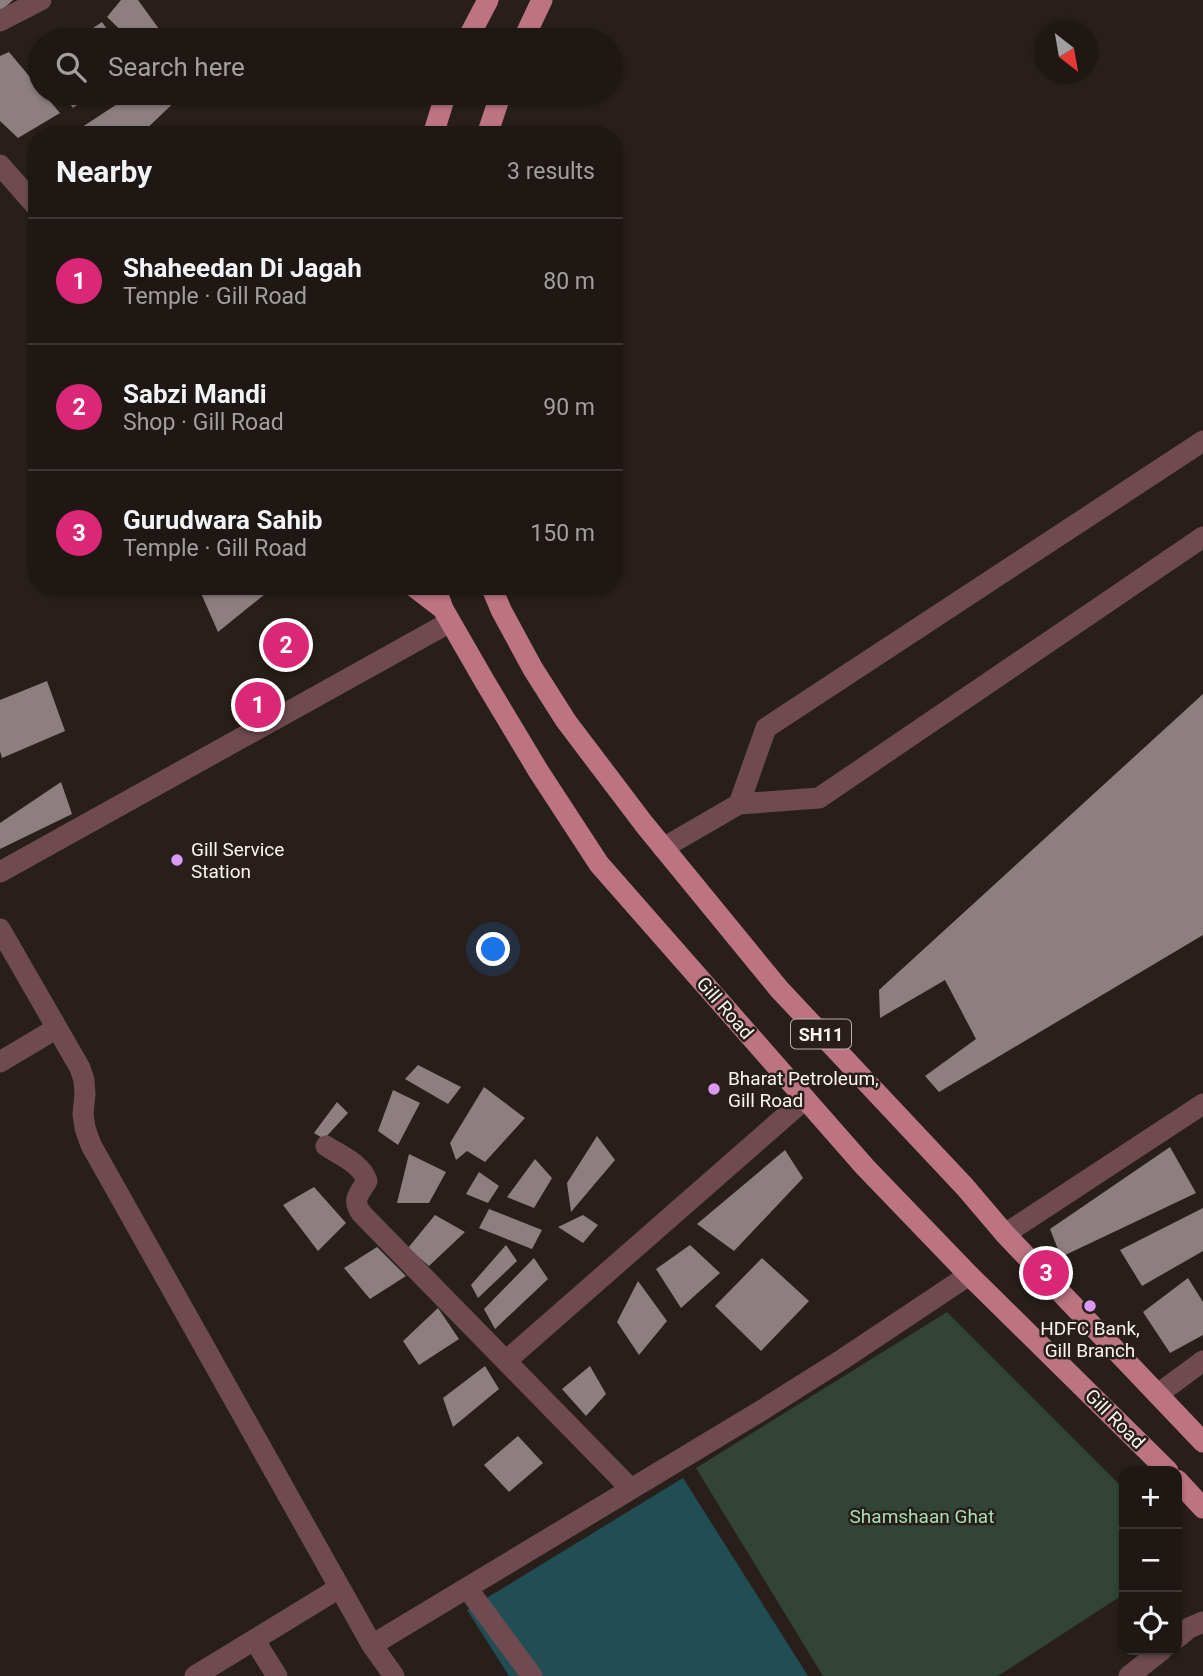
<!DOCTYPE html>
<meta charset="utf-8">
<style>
:root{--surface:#1e1714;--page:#26201d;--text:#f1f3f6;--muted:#a19fa0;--line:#3c3634;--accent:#db2777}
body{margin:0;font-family:Roboto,sans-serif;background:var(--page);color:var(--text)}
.controls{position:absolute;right:21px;bottom:21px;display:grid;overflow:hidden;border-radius:14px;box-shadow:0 2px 5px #0004}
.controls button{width:63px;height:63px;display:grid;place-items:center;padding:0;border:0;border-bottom:2px solid var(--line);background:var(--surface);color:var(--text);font:35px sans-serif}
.compass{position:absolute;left:1035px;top:21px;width:63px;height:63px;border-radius:50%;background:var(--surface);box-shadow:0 2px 5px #0004;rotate:149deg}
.you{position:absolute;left:494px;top:950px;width:24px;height:24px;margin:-18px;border:5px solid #fff;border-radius:50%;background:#1a73e8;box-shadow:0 0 0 10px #1a73e833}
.badge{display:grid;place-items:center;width:46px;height:46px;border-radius:50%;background:var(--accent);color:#fff;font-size:23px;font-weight:700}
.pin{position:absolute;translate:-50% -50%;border:4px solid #fff;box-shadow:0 2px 7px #0006}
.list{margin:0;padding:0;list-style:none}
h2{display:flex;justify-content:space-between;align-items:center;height:91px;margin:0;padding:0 28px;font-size:30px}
h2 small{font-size:23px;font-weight:400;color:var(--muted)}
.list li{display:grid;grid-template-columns:46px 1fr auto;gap:21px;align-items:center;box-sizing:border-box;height:126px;padding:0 28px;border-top:2px solid var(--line)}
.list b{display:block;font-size:26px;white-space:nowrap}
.list p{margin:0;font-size:23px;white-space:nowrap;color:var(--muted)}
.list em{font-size:23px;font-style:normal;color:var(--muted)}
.icon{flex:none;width:38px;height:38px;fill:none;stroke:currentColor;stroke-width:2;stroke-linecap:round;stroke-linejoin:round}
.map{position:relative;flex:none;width:1203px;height:1676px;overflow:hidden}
.search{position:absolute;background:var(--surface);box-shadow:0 2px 5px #0004;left:28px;top:28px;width:595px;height:77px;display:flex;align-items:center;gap:18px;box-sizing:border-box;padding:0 24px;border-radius:38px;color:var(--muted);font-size:26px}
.panel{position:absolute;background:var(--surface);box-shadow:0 2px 5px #0004;left:28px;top:126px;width:595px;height:469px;border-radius:28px}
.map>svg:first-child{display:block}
.green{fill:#314437}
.water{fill:#204e54}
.building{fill:#8d7f7f}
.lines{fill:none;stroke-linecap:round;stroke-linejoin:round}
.minor{stroke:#6f4b51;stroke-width:21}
.major{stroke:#bc7382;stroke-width:21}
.poi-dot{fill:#db99f5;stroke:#281f1a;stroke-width:2.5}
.labels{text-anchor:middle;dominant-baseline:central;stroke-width:5;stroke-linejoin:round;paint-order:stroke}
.shield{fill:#281f1a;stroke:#bbb3b0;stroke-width:2}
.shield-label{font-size:18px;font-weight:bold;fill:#faf3f0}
.poi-label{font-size:19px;fill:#faf3f0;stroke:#281f1a;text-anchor:start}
.street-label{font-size:19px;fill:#faf3f0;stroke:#281f1a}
.park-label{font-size:19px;fill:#a6deb6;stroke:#281f1a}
</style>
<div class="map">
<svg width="1203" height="1676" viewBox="0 0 1203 1676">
<rect width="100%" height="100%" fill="#281f1a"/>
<path class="green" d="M 947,1312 L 1124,1489 L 1124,1594 L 998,1676 L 823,1676 L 696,1468 Z"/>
<path class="water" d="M 683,1478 L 808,1676 L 509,1676 L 467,1610 Z"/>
<path class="building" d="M 0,0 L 13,0 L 0,12 Z
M 121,0 L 138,0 L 167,40 L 131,40 L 107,17 Z
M 102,22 L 115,40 L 75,40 Z
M 9,52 L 40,89 L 40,93 L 43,93 L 60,113 L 18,138 L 0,121 L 0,56 Z
M 61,93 L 93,93 L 73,108 Z
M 134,93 L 184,93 L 140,135 L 70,135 Z
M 207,586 L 275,586 L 218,632 L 200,591 Z
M 47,681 L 65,731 L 2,758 L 0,751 L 0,700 Z
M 1203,694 L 1203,935 L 939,1092 L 925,1076 L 976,1039 L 945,980 L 880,1018 L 879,990 Z
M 61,782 L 72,814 L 0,849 L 0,823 Z
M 418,1065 L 461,1087 L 448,1104 L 405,1079 Z
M 484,1087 L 525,1118 L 485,1162 L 467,1151 L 456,1160 L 450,1143 Z
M 393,1090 L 420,1103 L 398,1145 L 378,1131 Z
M 337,1102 L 348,1113 L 324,1139 L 314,1133 Z
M 597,1136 L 615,1160 L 571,1212 L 567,1183 Z
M 1170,1147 L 1196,1193 L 1061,1257 L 1050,1229 Z
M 785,1150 L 803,1178 L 734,1251 L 697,1224 Z
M 409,1154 L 446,1172 L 429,1203 L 397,1203 Z
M 535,1159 L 552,1178 L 534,1208 L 507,1197 Z
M 479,1172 L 499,1186 L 488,1203 L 466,1194 Z
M 314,1187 L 346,1223 L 318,1251 L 283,1205 Z
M 1203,1208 L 1203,1251 L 1142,1286 L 1120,1250 Z
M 489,1209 L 542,1230 L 532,1249 L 479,1228 Z
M 435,1215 L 465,1232 L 429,1266 L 408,1248 Z
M 583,1215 L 598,1225 L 583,1243 L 558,1227 Z
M 506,1245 L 517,1261 L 478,1298 L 471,1285 Z
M 690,1245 L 720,1273 L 681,1308 L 656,1269 Z
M 377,1247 L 406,1276 L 370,1299 L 344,1268 Z
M 534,1258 L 548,1279 L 495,1329 L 484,1309 Z
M 762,1258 L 809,1301 L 761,1351 L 715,1306 Z
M 1188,1278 L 1203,1302 L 1203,1335 L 1170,1353 L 1143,1312 Z
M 638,1281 L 667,1321 L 639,1355 L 617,1322 Z
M 438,1308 L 459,1339 L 419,1365 L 403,1341 Z
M 485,1366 L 499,1389 L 453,1427 L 443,1398 Z
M 590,1366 L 606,1394 L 586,1416 L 562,1389 Z
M 518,1436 L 543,1463 L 509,1492 L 484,1465 Z"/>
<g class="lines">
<path class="minor" d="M 0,21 L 41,0
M 0,165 L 37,207
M 739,804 L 766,728 L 1203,441
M 663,848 L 739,804 L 819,798 L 1203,537
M 0,872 L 450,622
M 0,929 L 80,1068 L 84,1080 L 85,1094 L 83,1114 L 85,1128 L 91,1145 L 372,1645 L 764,1409 L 843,1359 L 969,1275
M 0,1062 L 57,1028
M 326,1146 C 340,1155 362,1164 367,1181 C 359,1194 351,1200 362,1214 L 631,1489
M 1005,1234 L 1203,1104
M 506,1361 L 805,1099
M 1158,1394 L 1203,1361
M 467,1588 L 532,1676
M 1177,1638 L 1189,1628 L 1203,1622
M 255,1641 L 277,1676
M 372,1645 L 394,1676
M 195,1676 L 339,1588
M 1129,1676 L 1162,1650"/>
<path class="major" d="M 467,40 L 488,0
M 523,40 L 542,0
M 433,135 L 446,93
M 487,135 L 501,93
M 413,586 L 443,609
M 435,586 L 443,609 L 485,682 L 539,772 L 599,864 L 865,1167 L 969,1275 L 1168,1471
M 491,586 L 501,610 L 533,669 L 566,721 L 644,824 L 779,989 L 965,1187 L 1005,1234 L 1203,1442
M 1177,1480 L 1203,1508"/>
</g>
<g class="poi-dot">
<circle cx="177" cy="860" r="7"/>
<circle cx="714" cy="1089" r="7"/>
<circle cx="1090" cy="1306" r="7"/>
</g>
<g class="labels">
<rect class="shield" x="791" y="1019.5" width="60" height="29" rx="5"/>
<g class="shield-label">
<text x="821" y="1034">SH11</text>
</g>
<g class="poi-label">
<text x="191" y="849">Gill Service<tspan x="191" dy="22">Station</tspan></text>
<text x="728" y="1078">Bharat Petroleum,<tspan x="728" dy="22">Gill Road</tspan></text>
<text x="1090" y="1328" text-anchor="middle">HDFC Bank,<tspan x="1090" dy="22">Gill Branch</tspan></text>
</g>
<g class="street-label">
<text transform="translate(725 1008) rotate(49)">Gill Road</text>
<text transform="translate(1115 1419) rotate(45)">Gill Road</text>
</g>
<g class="park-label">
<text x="922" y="1516">Shamshaan Ghat</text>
</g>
</g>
</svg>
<div class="controls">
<button>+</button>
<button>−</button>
<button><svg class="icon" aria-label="locate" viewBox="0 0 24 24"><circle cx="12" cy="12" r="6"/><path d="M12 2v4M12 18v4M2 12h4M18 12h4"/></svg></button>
</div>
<svg class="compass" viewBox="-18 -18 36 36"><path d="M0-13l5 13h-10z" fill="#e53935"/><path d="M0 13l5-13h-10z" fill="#a19fa0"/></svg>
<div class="you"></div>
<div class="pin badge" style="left:258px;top:705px">1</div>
<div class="pin badge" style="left:286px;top:645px">2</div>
<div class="pin badge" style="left:1046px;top:1273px">3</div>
<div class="search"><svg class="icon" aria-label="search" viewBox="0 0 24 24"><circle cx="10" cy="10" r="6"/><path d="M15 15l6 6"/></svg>Search here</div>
<section class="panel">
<h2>Nearby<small>3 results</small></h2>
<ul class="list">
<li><span class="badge">1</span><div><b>Shaheedan Di Jagah</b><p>Temple · Gill Road</p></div><em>80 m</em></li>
<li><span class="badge">2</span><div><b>Sabzi Mandi</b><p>Shop · Gill Road</p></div><em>90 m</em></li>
<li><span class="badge">3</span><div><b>Gurudwara Sahib</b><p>Temple · Gill Road</p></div><em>150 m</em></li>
</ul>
</section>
</div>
